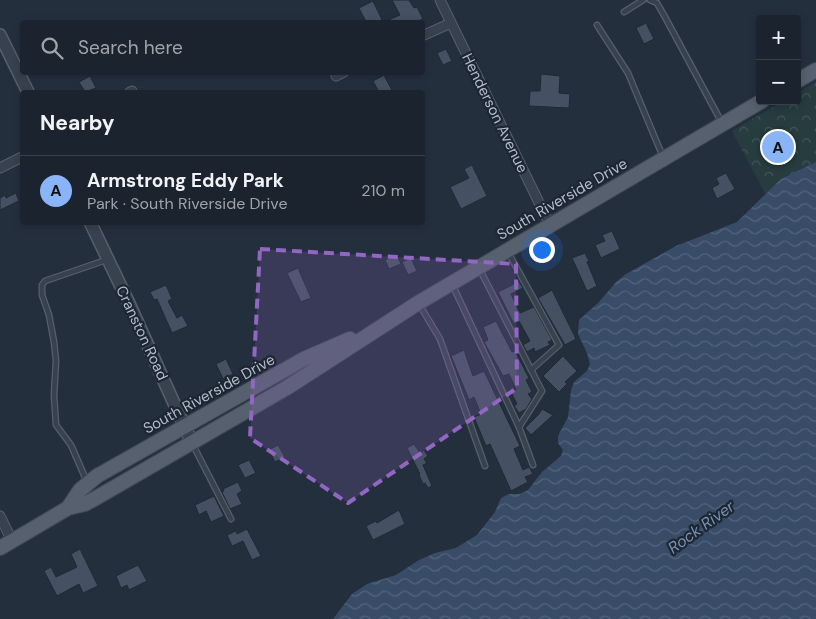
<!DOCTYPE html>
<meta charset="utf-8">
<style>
:root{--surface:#1b232e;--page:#242b36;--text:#f1f3f6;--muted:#a0a4aa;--line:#39404a;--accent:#8ab4f8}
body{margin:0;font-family:"DM Sans",sans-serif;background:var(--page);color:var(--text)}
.controls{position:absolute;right:15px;top:15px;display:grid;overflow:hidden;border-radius:5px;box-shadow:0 2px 8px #0003}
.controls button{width:45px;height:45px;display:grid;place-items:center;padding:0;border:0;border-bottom:1px solid var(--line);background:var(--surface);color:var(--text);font:25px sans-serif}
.you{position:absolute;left:541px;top:249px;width:18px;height:18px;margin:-12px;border:4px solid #fff;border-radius:50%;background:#1a73e8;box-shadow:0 0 0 8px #1a73e833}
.badge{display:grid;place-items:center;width:32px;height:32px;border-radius:50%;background:var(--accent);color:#111;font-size:16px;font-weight:700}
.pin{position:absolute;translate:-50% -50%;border:2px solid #fff;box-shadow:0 1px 5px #0006}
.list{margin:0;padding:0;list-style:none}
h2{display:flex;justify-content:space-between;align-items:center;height:65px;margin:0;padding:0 20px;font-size:21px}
h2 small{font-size:16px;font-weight:400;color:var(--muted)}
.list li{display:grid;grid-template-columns:32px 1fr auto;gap:15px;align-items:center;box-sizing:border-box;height:70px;padding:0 20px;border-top:1px solid var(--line)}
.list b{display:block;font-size:19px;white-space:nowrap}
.list p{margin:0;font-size:16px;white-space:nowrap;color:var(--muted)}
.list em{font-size:16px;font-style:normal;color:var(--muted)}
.icon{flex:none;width:28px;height:28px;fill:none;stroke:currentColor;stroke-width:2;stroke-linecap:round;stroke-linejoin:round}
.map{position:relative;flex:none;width:816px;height:619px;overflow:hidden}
.search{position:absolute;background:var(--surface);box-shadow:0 2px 8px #0003;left:20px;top:20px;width:405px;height:55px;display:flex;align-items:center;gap:12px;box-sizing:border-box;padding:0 18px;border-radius:5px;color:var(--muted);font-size:19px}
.panel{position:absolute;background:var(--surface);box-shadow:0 2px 8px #0003;left:20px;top:90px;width:405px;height:135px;border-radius:5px}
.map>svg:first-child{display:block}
.park{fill:url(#park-crowns)}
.water{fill:url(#water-waves)}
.building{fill:#455162;stroke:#1f2835}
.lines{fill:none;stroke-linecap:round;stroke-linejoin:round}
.service-casing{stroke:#565f6c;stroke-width:7}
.minor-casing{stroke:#565f6c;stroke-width:11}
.tertiary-casing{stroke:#565f6c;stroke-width:14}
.primary-casing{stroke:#414a57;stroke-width:16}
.service{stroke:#38414e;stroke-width:4.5}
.minor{stroke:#38414e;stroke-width:9}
.tertiary{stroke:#38414e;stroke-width:11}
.primary{stroke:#56606e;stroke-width:14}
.marked{fill:#9266c3;fill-opacity:0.2;stroke:#9266c3;stroke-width:4;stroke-dasharray:10 6;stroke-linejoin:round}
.labels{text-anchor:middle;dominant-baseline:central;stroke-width:4.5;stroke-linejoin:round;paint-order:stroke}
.street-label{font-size:15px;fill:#b4bcc9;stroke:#1d2633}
.water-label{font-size:16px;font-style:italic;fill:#7c92b1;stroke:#1d2633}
</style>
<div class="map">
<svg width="816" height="619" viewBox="0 0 816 619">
<defs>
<pattern id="park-crowns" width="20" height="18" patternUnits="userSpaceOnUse" patternTransform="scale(1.25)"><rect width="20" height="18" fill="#263c3f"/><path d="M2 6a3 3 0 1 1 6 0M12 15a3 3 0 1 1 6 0" fill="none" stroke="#435659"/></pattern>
<pattern id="water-waves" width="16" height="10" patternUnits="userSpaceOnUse" patternTransform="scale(1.25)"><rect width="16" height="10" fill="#394c67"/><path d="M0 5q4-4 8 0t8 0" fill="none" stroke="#53647b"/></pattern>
</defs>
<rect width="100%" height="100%" fill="#242f3e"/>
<path class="park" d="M 816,82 L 816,162 L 781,179 L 766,195 L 732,131 L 783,101 L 797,101 L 797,93 Z"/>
<path class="water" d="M 816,162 L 816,619 L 333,619 L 352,594 L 367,584 L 396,575 L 419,560 L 435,553 L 456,548 L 477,535 L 495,512 L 501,498 L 509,494 L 520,494 L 528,490 L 542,472 L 561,456 L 563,450 L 558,443 L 558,436 L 568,417 L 571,390 L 574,382 L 587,371 L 590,364 L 587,353 L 578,334 L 579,320 L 599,302 L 616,282 L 626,274 L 676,246 L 737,222 L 781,179 Z"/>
<path class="building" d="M 392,0 L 409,0 L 414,8 L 417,7 L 423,19 L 415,22 L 384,22 L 400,15 Z
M 373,1 L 383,22 L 366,22 L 359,8 Z
M 646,23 L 654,39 L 644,44 L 636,28 Z
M 446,49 L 452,61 L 443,65 L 437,53 Z
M 541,74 L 560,76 L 559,93 L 570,94 L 569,108 L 529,106 L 530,91 L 540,91 Z
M 384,75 L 386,79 L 393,92 L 379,92 L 373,81 Z
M 90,76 L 96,88 L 85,92 L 79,82 Z
M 472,165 L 487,196 L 461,209 L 450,187 L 469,178 L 464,169 Z
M 726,173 L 735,189 L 717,199 L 712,188 L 719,184 L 716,178 Z
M 16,193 L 19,201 L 0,210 L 0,198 L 5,195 L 6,198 Z
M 612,231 L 620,249 L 601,258 L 595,245 L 605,241 L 602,235 Z
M 585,253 L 589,261 L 587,262 L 597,286 L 587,291 L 572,258 Z
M 397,254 L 401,264 L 389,269 L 385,260 Z
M 411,258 L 417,271 L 408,275 L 402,262 Z
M 298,268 L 311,298 L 301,302 L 287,273 Z
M 518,280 L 523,288 L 511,294 L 520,313 L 534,307 L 552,340 L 548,342 L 550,345 L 535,352 L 534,348 L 527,352 L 523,345 L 530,341 L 519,321 L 514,324 L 498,292 L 514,284 L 513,282 Z
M 166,285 L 172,299 L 168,301 L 177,318 L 182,315 L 188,326 L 172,333 L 157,299 L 154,300 L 150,292 Z
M 552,290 L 576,339 L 565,345 L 538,298 Z
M 496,321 L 512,352 L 515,351 L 529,378 L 526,380 L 532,392 L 528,394 L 532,399 L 526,409 L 519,413 L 514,406 L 517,404 L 511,392 L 516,389 L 509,374 L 503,376 L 484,342 L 488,340 L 483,327 Z
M 464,350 L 473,376 L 484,371 L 520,446 L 514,449 L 523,470 L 529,467 L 533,474 L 525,477 L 528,482 L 511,491 L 490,444 L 486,446 L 479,429 L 474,417 L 481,414 L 474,397 L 469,400 L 451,356 Z
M 563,356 L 577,371 L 565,382 L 567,384 L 559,392 L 543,376 Z
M 226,359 L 233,374 L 223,379 L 216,364 Z
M 542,409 L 553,415 L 531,435 L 525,428 L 539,414 Z
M 414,444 L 420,453 L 424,450 L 428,456 L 424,459 L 427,463 L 423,465 L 432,486 L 428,488 L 425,483 L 423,484 L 419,475 L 420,474 L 407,448 Z
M 278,445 L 285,457 L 275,462 L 269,450 Z
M 249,460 L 256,473 L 245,478 L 238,465 Z
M 238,482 L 242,491 L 237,494 L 242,504 L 230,509 L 222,492 L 224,491 L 223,489 Z
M 214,496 L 224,516 L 211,522 L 206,511 L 199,515 L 195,505 Z
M 399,510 L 405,524 L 373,540 L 366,526 L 376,521 L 377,523 Z
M 247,529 L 261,556 L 252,560 L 243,541 L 232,546 L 227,535 L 236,531 L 237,534 Z
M 80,549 L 98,586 L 83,593 L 79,584 L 57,596 L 44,571 L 51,567 L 56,577 L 77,567 L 71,554 Z
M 138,565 L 147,581 L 129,590 L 127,585 L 121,588 L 116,576 Z"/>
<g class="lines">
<g class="service-casing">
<path id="service" d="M 650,0 L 657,3 L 665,17 L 722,123
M 624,12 L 643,0
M 597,25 L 628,73 L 663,157
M 508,252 L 559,345 L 531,370
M 479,268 L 542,391 L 519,427
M 452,284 L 519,427 L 533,465
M 419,304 L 440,339 L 485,466
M 193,445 L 231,519
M 87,482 L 71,445 L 56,425 L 54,395 L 56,361 L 54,342 L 49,315 L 42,295 L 42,285 L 45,281 L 106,260"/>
</g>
<g class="minor-casing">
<path id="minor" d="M 440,0 L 550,225
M 422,36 L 451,23
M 336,76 L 344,72
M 130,92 L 132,91
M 0,168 L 22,157
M 0,516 L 12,541"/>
</g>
<g class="tertiary-casing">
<path id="tertiary" d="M 0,35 L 28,92
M 90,222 L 127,299 L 192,443"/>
</g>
<g class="primary-casing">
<path id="primary" d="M 797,81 L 816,70
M 68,508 L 80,490 L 97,476 L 304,359 L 350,339
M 0,548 L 68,508 L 85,504 L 96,498 L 288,387 L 418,303 L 762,101"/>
</g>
<use href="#service" class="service"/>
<use href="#minor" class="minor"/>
<use href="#tertiary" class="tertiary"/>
<use href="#primary" class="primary"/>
</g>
<path class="marked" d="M 260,249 L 516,264 L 517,388 L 348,503 L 250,438 Z"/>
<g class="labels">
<g class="street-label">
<text transform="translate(495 113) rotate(64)">Henderson Avenue</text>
<text transform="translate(562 199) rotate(-30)">South Riverside Drive</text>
<text transform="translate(142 333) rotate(65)">Cranston Road</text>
<text transform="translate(209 394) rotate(-29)">South Riverside Drive</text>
</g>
<g class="water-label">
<text transform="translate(701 527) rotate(-36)">Rock River</text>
</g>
</g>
</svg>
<div class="controls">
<button>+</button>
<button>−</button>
</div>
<div class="you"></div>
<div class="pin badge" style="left:778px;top:147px">A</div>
<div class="search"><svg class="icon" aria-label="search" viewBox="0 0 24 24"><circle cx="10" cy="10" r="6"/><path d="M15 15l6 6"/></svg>Search here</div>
<section class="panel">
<h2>Nearby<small></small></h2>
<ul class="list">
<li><span class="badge">A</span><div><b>Armstrong Eddy Park</b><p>Park · South Riverside Drive</p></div><em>210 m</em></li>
</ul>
</section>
</div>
